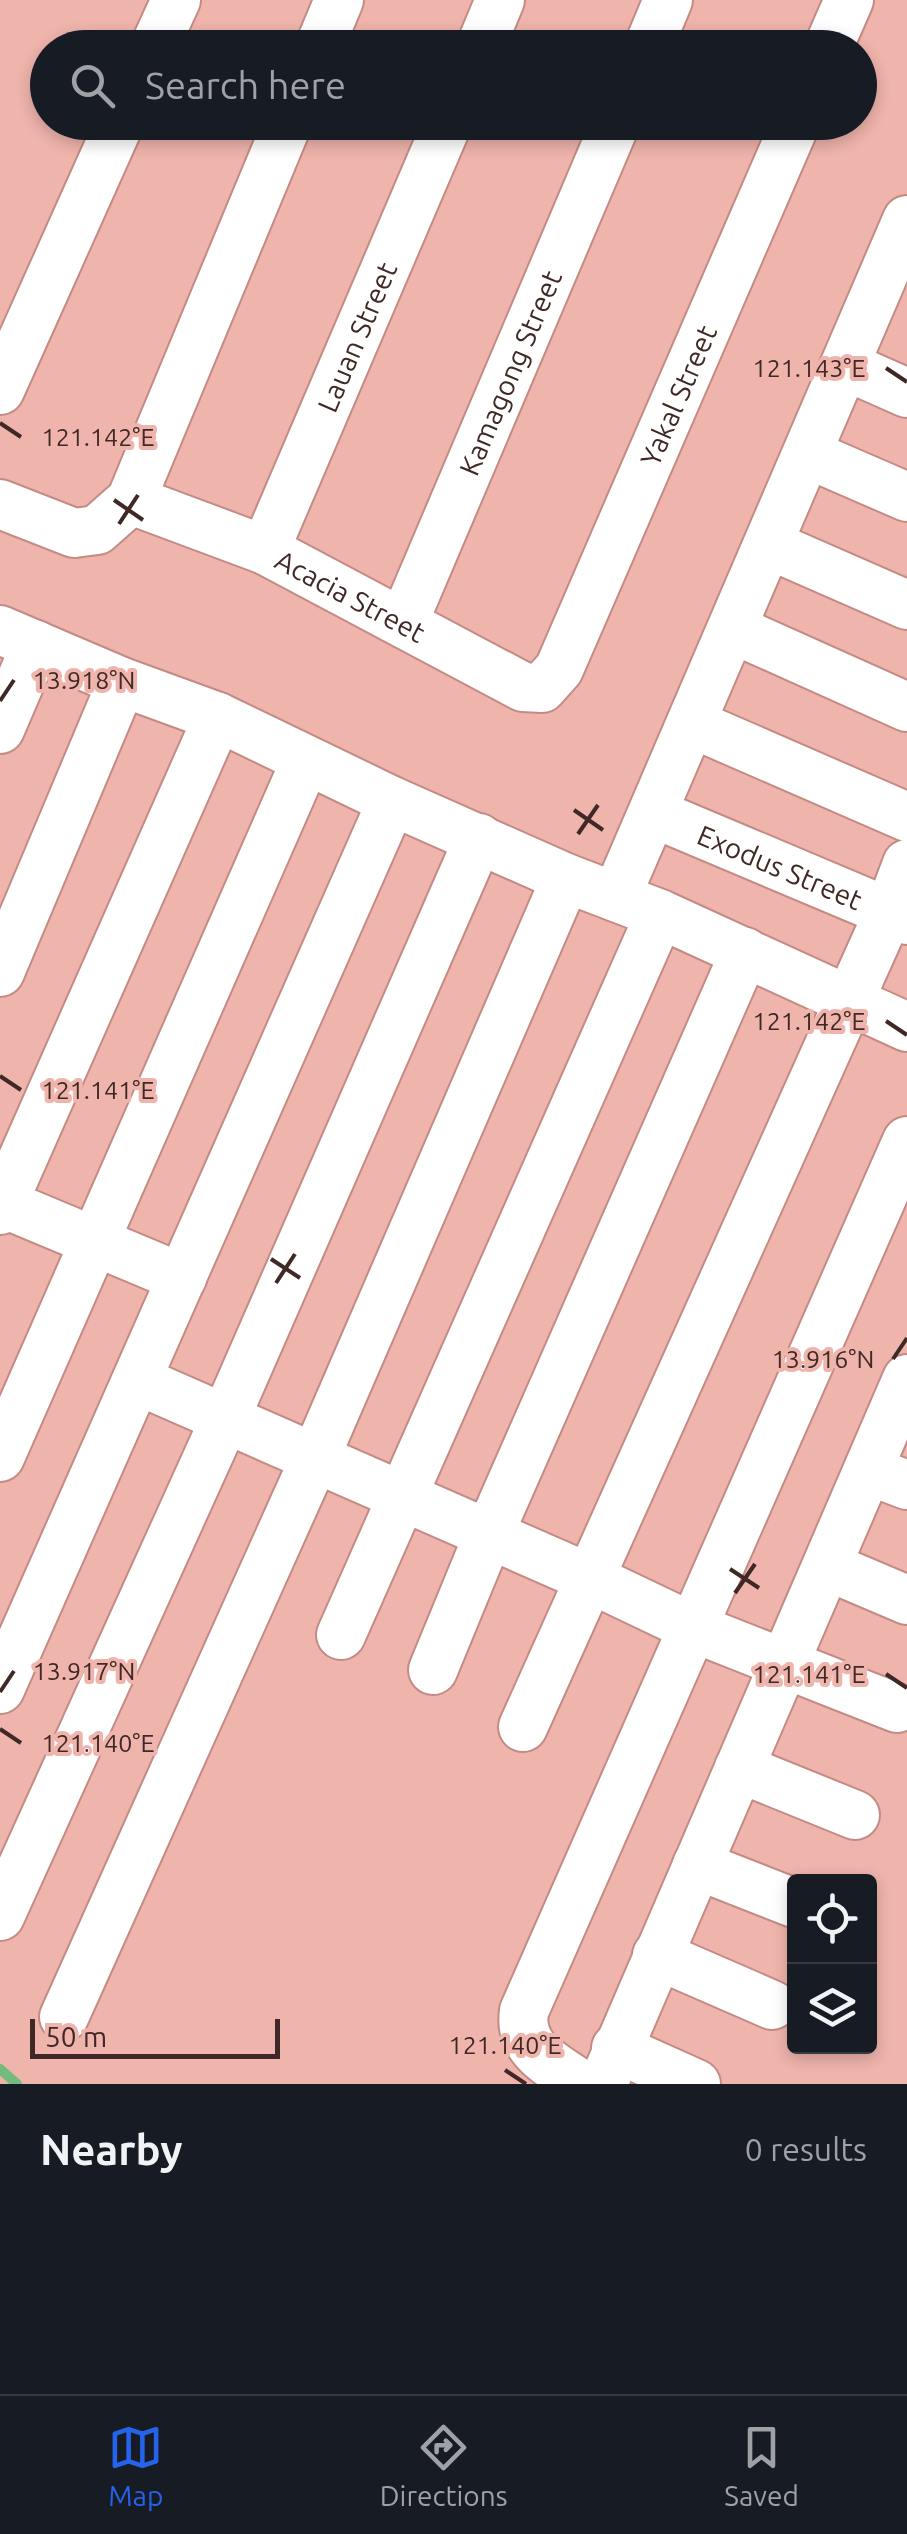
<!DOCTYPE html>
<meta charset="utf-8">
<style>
:root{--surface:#171b24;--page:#242831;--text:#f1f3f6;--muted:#9ea1a6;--line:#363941;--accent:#2563eb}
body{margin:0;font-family:Ubuntu,sans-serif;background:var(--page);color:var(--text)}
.controls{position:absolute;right:30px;bottom:30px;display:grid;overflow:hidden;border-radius:10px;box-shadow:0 5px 15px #0003}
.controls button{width:90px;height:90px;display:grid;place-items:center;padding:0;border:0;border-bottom:2px solid var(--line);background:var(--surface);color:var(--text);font:50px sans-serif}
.scale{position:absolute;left:30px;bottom:25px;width:250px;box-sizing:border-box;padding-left:10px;border:5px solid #3f2825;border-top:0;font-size:28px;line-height:35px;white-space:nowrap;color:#3f2825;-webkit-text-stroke:8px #efb4ac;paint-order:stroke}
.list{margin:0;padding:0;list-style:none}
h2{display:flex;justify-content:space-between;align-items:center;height:130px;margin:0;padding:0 40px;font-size:42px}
h2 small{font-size:32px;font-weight:400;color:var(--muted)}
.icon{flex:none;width:55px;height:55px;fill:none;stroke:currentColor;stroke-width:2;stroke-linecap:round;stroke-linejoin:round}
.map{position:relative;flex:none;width:907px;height:2084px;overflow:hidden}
.search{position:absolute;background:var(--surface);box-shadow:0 5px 15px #0003;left:30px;right:30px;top:30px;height:110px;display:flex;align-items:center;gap:25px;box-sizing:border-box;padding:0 35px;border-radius:55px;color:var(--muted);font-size:38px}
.sheet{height:310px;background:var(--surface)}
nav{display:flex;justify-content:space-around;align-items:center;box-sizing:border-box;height:140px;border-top:2px solid var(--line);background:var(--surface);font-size:28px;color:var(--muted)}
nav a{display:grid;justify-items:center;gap:5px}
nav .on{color:var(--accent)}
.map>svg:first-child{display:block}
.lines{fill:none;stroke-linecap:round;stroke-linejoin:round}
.stream{stroke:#73bc7d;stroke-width:10}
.minor-casing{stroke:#c38b83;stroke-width:52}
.minor{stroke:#fff;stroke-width:48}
.ticks{fill:none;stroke:#3f2825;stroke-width:4}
.labels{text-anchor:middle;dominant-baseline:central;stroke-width:8;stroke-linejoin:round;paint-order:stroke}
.street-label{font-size:28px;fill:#3f2825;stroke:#efb4ac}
.ticks-label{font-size:25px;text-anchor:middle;fill:#3f2825;stroke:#efb4ac;stroke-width:8;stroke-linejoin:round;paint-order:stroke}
</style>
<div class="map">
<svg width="907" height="2084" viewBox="0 0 907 2084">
<rect width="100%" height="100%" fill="#efb4ac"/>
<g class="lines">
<path class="stream" d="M 0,2069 L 17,2084"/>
<g class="minor-casing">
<g id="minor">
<path d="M 154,48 L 176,0"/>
<path d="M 319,48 L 339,0"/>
<path d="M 480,48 L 500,0"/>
<path d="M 648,48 L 668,0"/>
<path d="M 828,48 L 849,0"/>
<path d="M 846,366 L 907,393"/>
<path d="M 0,390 L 120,122"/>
<path d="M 808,454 L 907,497"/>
<path id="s1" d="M 131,500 L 265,550 L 523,687 L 542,688 L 559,669 L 796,122"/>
<path d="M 0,504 L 74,533 L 97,530 L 131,500 L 288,122"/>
<path d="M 770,545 L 907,605"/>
<path id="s2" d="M 265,550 L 448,122"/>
<path id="s3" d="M 404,621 L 616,122"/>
<path d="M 733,629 L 907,707"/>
<path d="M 0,630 L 122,682 L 218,717 L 392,801 L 566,878 L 660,914 L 907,1027"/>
<path d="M 691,723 L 907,817"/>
<path d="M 0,729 L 36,645"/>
<path id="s4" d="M 653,813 L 907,920"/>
<path d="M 616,897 L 907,220"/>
<path d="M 0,972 L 122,682"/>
<path d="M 0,1202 L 182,1278"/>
<path d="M 0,1210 L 218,717"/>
<path d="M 137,1380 L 589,1578 L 694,1628 L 897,1708"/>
<path d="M 0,1457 L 306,760"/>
<path d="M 868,1470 L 907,1485"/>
<path d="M 827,1566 L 907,1600"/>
<path d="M 341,1635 L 660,914"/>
<path d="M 433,1670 L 489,1534 L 745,952"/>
<path d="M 0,1689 L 392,801"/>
<path d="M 523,1727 L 889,912 L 907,864"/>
<path d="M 739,1768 L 855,1815"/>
<path d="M 697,1865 L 794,1903"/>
<path d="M 0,1916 L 225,1419 L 479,838"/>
<path d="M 657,1955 L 772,2005"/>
<path d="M 64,2017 L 315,1458 L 566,878"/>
<path d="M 616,2048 L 696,2084"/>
<path d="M 580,2084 C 552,2064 518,2050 524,2011 L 907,1141"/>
<path d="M 603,2084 L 907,1379"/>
</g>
</g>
<use href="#minor" class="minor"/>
</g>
<path class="ticks" d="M 886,368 L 907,382M 0,423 L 21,437M 114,500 L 143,520M 119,524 L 138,495M 0,701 L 14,680M 574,810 L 603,830M 578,834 L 598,805M 886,1021 L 907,1035M 0,1076 L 21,1090M 271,1259 L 300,1278M 276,1283 L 295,1254M 893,1359 L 907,1338M 730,1569 L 759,1588M 735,1593 L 755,1564M 886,1674 L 907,1688M 0,1692 L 14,1671M 0,1729 L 21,1743M 505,2070 L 526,2084"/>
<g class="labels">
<g class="street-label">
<text stroke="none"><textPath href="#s2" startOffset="232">Lauan Street</textPath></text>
<text stroke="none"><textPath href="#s3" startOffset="270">Kamagong Street</textPath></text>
<text stroke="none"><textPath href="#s1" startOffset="778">Yakal Street</textPath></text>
<text stroke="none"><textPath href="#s1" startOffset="240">Acacia Street</textPath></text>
<text stroke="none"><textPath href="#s4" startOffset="138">Exodus Street</textPath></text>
</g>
</g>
<g class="ticks-label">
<text x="809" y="377">121.143°E</text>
<text x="98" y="446">121.142°E</text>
<text x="84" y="689">13.918°N</text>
<text x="809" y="1030">121.142°E</text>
<text x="98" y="1099">121.141°E</text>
<text x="823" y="1368">13.916°N</text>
<text x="84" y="1680">13.917°N</text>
<text x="809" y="1683">121.141°E</text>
<text x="98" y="1752">121.140°E</text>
<text x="505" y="2054">121.140°E</text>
</g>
</svg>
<div class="controls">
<button><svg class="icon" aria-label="locate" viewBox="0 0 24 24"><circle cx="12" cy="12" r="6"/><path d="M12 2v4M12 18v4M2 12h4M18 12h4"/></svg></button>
<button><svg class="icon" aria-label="layers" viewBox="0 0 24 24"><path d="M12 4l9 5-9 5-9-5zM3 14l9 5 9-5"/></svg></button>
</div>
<div class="scale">50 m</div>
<div class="search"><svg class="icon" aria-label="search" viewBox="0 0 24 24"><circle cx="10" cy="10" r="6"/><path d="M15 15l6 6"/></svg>Search here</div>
</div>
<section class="sheet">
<h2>Nearby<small>0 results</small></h2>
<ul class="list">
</ul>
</section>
<nav>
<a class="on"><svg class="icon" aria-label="map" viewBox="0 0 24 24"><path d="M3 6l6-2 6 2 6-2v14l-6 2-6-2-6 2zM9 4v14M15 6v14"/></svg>Map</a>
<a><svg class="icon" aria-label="directions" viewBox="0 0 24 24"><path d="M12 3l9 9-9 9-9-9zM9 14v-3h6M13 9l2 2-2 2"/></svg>Directions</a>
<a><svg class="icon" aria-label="saved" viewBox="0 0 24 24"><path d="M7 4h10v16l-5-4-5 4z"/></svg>Saved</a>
</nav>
